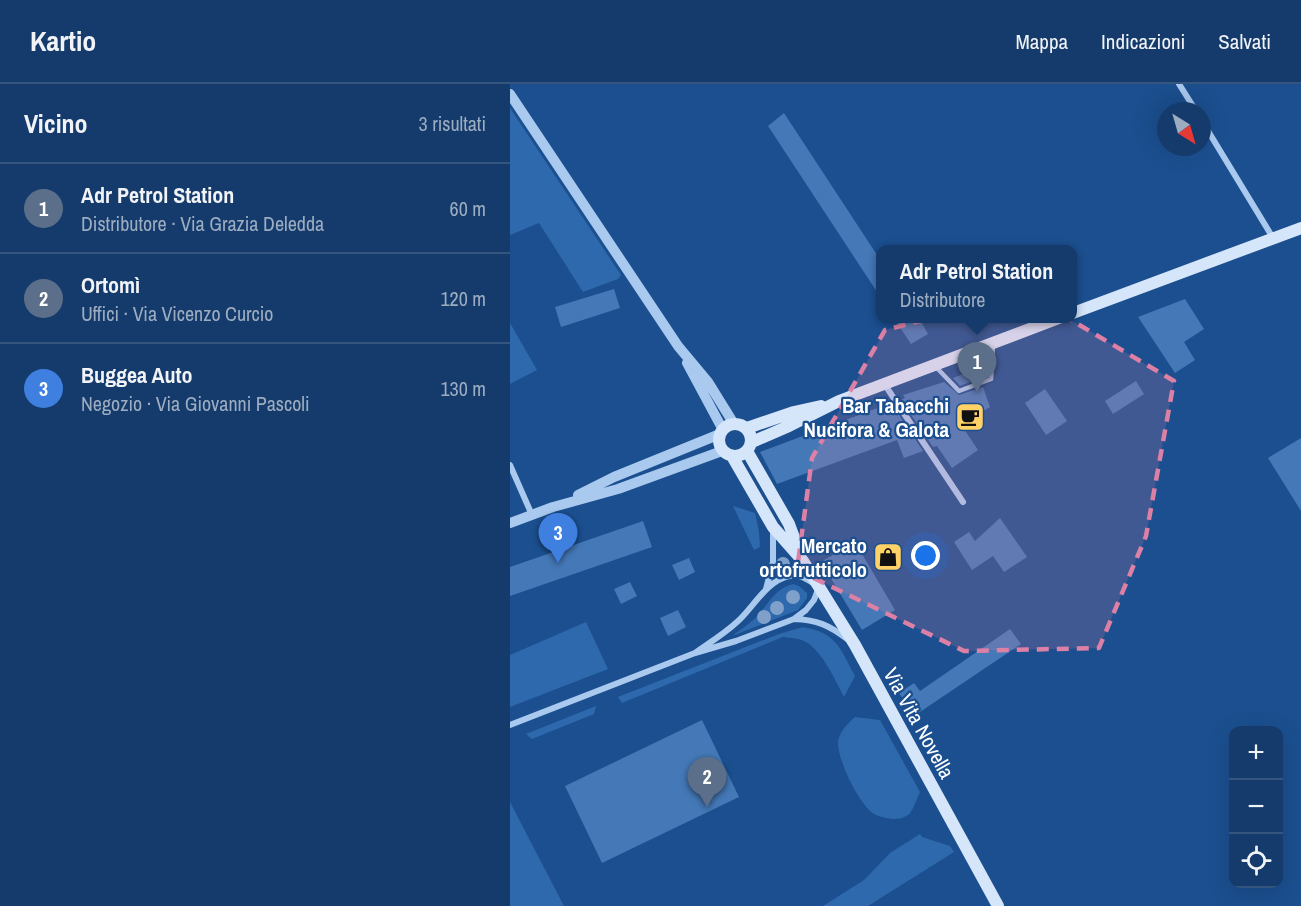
<!DOCTYPE html>
<html lang="it">
<meta charset="utf-8">
<style>
:root{--surface:#143b6b;--page:#1d4271;--text:#f1f3f6;--muted:#9dadc1;--line:#33557e;--accent:#e69b98}
body{margin:0;font-family:"Archivo Narrow",sans-serif;background:var(--page);color:var(--text)}
.controls{position:absolute;right:18px;bottom:18px;display:grid;overflow:hidden;border-radius:12px;box-shadow:0 6px 24px #0002}
.controls button{width:54px;height:54px;display:grid;place-items:center;padding:0;border:0;border-bottom:2px solid var(--line);background:var(--surface);color:var(--text);font:30px sans-serif}
.compass{position:absolute;left:647px;top:18px;width:54px;height:54px;border-radius:50%;background:var(--surface);box-shadow:0 6px 24px #0002;rotate:143deg}
.you{position:absolute;left:416px;top:472px;width:21px;height:21px;margin:-15px;border:4px solid #fff;border-radius:50%;background:#1a73e8;box-shadow:0 0 0 9px #1a73e833}
.badge{display:grid;place-items:center;width:39px;height:39px;border-radius:50%;background:var(--accent);color:#fff;font-size:20px;font-weight:700}
.pin{position:absolute;translate:-50% -50px;filter:drop-shadow(0 2px 3px #0008)}
.pin::after{content:'';position:absolute;top:32px;width:21px;height:18px;background:inherit;clip-path:polygon(0 0,100% 0,50% 100%)}
.popup{position:absolute;left:366px;top:161px;width:201px;height:78px;box-sizing:border-box;display:grid;place-content:center;border-radius:12px;background:var(--surface);filter:drop-shadow(0 2px 4px #0005);font-size:20px;white-space:nowrap;color:var(--muted)}
.popup b{font-size:22px;color:var(--text)}
.popup::after{content:'';position:absolute;left:50%;top:100%;margin-left:-12px;border:12px solid transparent;border-top-color:var(--surface)}
.list{margin:0;padding:0;list-style:none}
h2{display:flex;justify-content:space-between;align-items:center;height:78px;margin:0;padding:0 24px;font-size:26px}
h2 small{font-size:20px;font-weight:400;color:var(--muted)}
.list li{display:grid;grid-template-columns:39px 1fr auto;gap:18px;align-items:center;box-sizing:border-box;height:90px;padding:0 24px;border-top:2px solid var(--line)}
.list b{display:block;font-size:22px;white-space:nowrap}
.list p{margin:0;font-size:20px;white-space:nowrap;color:var(--muted)}
.list em{font-size:20px;font-style:normal;color:var(--muted)}
.icon{flex:none;width:33px;height:33px;fill:none;stroke:currentColor;stroke-width:2;stroke-linecap:round;stroke-linejoin:round}
.map{position:relative;flex:none;width:791px;height:822px;overflow:hidden}
header{display:flex;align-items:center;gap:36px;box-sizing:border-box;height:84px;padding:0 30px;background:var(--surface);border-bottom:2px solid var(--line)}
header strong{font-size:28px}
nav{display:flex;gap:33px;margin-inline-start:auto;font-size:21px}
main{display:flex}
aside{flex:1;background:var(--surface)}
.map>svg:first-child{display:block}
.green{fill:#2e69ad}
.building{fill:#4478b7}
.lines{fill:none;stroke-linecap:round;stroke-linejoin:round}
.service{stroke:#a9c9ee;stroke-width:4.5}
.minor{stroke:#a9c9ee;stroke-width:6}
.tertiary{stroke:#a9c9ee;stroke-width:10}
.secondary{stroke:#d6e6fa;stroke-width:12}
.tree{fill:#7ea0ca}
.marked{fill:#dd80a5;fill-opacity:0.2;stroke:#dd80a5;stroke-width:4.5;stroke-dasharray:12 8;stroke-linejoin:round}
.labels{text-anchor:middle;dominant-baseline:central;stroke-width:4.5;stroke-linejoin:round;paint-order:stroke}
.poi-label{font-size:21px;font-weight:bold;fill:#fff;stroke:#1b4f8f;text-anchor:end}
.street-label{font-size:21px;fill:#fff;stroke:#1b4f8f}
</style>
<header>
<strong>Kartio</strong>
<nav><a>Mappa</a><a>Indicazioni</a><a>Salvati</a></nav>
</header>
<main>
<aside>
<h2>Vicino<small>3 risultati</small></h2>
<ul class="list">
<li><span class="badge" style="background:#5c6f8a">1</span><div><b>Adr Petrol Station</b><p>Distributore · Via Grazia Deledda</p></div><em>60 m</em></li>
<li><span class="badge" style="background:#5c6f8a">2</span><div><b>Ortomì</b><p>Uffici · Via Vicenzo Curcio</p></div><em>120 m</em></li>
<li><span class="badge" style="background:#3f7fe0">3</span><div><b>Buggea Auto</b><p>Negozio · Via Giovanni Pascoli</p></div><em>130 m</em></li>
</ul>
</aside>
<div class="map">
<svg width="791" height="822" viewBox="0 0 791 822">
<rect width="100%" height="100%" fill="#1b4f8f"/>
<path class="green" d="M 0,24 L 111,191 L 108,195 L 73,208 L 29,139 L 0,151 Z
M 0,239 L 27,286 L 0,300 Z
M 223,422 L 245,429 L 249,448 L 250,463 L 244,466 Z
M 283,500 L 289,502 L 297,509 L 297,514 L 288,526 L 222,552 C 231,545 241,539 248,531 C 259,519 266,504 283,500 Z
M 76,538 L 98,585 L 0,623 L 0,571 Z
M 293,543 C 327,549 330,564 345,592 L 334,613 C 325,596 313,568 296,558 C 290,554 281,554 273,553 L 112,619 L 108,613 L 269,550 Z
M 86,622 L 84,630 L 22,655 L 16,650 Z
M 345,633 L 370,636 L 410,708 C 407,714 404,724 400,729 C 396,734 388,735 382,735 C 376,734 370,733 364,730 C 349,720 329,679 328,660 C 328,649 337,640 345,633 Z
M 0,718 L 54,822 L 0,822 Z
M 410,750 L 412,753 L 440,762 L 444,768 L 358,822 L 313,822 L 354,796 L 380,769 Z"/>
<path class="building" d="M 274,29 L 371,177 L 371,214 L 258,42 Z
M 104,205 L 110,224 L 51,243 L 45,223 Z
M 675,215 L 694,245 L 674,258 L 685,276 L 665,289 L 628,233 Z
M 384,234 L 409,234 L 418,250 L 401,260 Z
M 466,285 L 470,294 L 450,302 L 443,294 Z
M 626,297 L 634,310 L 603,330 L 595,317 Z
M 434,298 L 449,311 L 473,303 L 480,323 L 470,329 L 473,335 L 454,345 L 468,366 L 442,384 L 427,362 L 423,363 L 391,316 L 395,314 L 393,311 Z
M 535,305 L 557,337 L 536,351 L 515,319 Z
M 381,319 L 413,367 L 394,374 L 387,356 L 267,400 L 250,368 Z
M 791,354 L 791,427 L 758,374 Z
M 490,434 L 517,473 L 494,488 L 483,472 L 462,486 L 444,458 L 459,448 L 465,457 Z
M 133,437 L 142,463 L 0,512 L 0,483 Z
M 345,458 L 385,526 L 352,546 L 311,478 Z
M 179,474 L 185,488 L 169,496 L 162,481 Z
M 120,498 L 127,512 L 111,520 L 104,505 Z
M 168,526 L 176,543 L 158,552 L 150,534 Z
M 500,545 L 511,560 L 404,632 L 389,609 L 404,599 L 410,607 Z
M 192,636 L 229,713 L 92,779 L 55,702 Z"/>
<g class="lines">
<path class="service" d="M 425,282 L 449,307 L 481,295 L 483,261"/>
<path class="minor" d="M 669,0 L 686,27
M 692,37 L 763,154
M 375,301 L 453,418
M 0,381 L 22,431
M 256,505 L 263,478 L 263,447
M 284,535 C 307,536 319,541 337,555
M 0,641 L 185,569 L 226,557 L 284,535 L 296,526 L 304,516 L 309,503 C 300,497 290,489 279,492 C 256,497 243,524 227,538 C 214,550 199,559 185,569"/>
<path class="tertiary" d="M 0,10 L 168,262 L 198,298 L 224,340
M 177,279 L 213,346
M 68,411 L 104,393 L 210,350
M 0,439 L 43,423 L 108,405 L 212,367"/>
<path class="secondary" d="M 563,229 L 791,144
M209 356a16 16 0 1 1 32 0a16 16 0 1 1-32 0Z
M 237,344 L 284,328 L 311,322
M 242,358 L 279,342 L 329,317 L 549,234
M 237,367 L 279,440 L 289,467
M 222,372 L 263,443 L 293,477 L 345,561 L 488,822"/>
</g>
<g class="tree">
<circle cx="273" cy="480" r="7"/>
<circle cx="283" cy="513" r="7"/>
<circle cx="267" cy="524" r="7"/>
<circle cx="254" cy="533" r="7"/>
</g>
<path class="marked" d="M 517,210 L 664,297 L 636,452 L 589,564 L 454,567 L 287,486 L 302,374 L 375,246 Z"/>
<defs>
<g id="cafe-square" transform="scale(1.5)"><rect x="-9" y="-9" width="18" height="18" rx="4" fill="#ffd166" stroke="#1b4f8f"/><path d="M-5.5-4.5H6V0H3Q3 3.5 0 3.5H-2.5Q-5.5 3.5-5.5 0ZM3-3.2v2h1.7v-2ZM-6 4.5H4V6H-6Z" fill="#111"/></g>
<g id="shop-square" transform="scale(1.5)"><rect x="-9" y="-9" width="18" height="18" rx="4" fill="#ffd166" stroke="#1b4f8f"/><path d="M-5-2.5h2.3a2.7 3.5 0 0 1 5.4 0H5L5.5 6h-11ZM-1.5-2.5h3a1.5 2.3 0 0 0-3 0Z" fill="#111"/></g>
</defs>
<g fill-rule="evenodd">
<use href="#cafe-square" x="460" y="333"/>
<use href="#shop-square" x="378" y="473"/>
</g>
<g class="labels">
<g class="poi-label">
<text x="439" y="321">Bar Tabacchi<tspan x="439" dy="24">Nucifora &amp; Galota</tspan></text>
<text x="357" y="461">Mercato<tspan x="357" dy="24">ortofrutticolo</tspan></text>
</g>
<g class="street-label">
<text transform="translate(409 639) rotate(61)">Via Vita Novella</text>
</g>
</g>
</svg>
<div class="controls">
<button>+</button>
<button>−</button>
<button><svg class="icon" aria-label="locate" viewBox="0 0 24 24"><circle cx="12" cy="12" r="6"/><path d="M12 2v4M12 18v4M2 12h4M18 12h4"/></svg></button>
</div>
<svg class="compass" viewBox="-18 -18 36 36"><path d="M0-13l5 13h-10z" fill="#e53935"/><path d="M0 13l5-13h-10z" fill="#9dadc1"/></svg>
<div class="you"></div>
<div class="pin badge" style="left:467px;top:308px;background:#5c6f8a">1</div>
<div class="popup"><b>Adr Petrol Station</b>Distributore</div>
<div class="pin badge" style="left:197px;top:723px;background:#5c6f8a">2</div>
<div class="pin badge" style="left:48px;top:479px;background:#3f7fe0">3</div>
</div>
</main>
